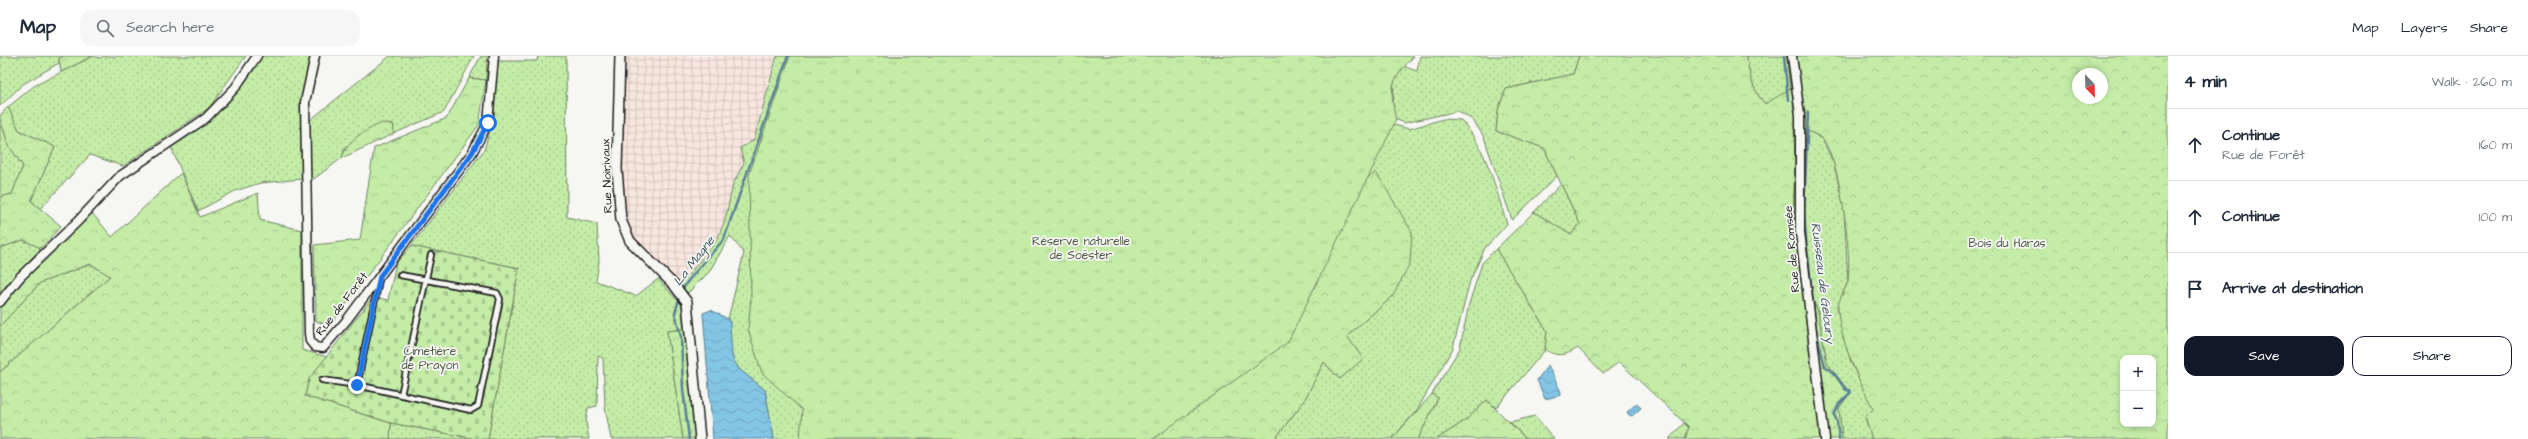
<!DOCTYPE html>
<meta charset="utf-8">
<style>
:root{--surface:#fff;--page:#f6f6f7;--text:#1f2937;--muted:#747a83;--line:#e0e1e3;--accent:#111827}
body{margin:0;font-family:"Architects Daughter",sans-serif;background:var(--page);color:var(--text)}
.controls{position:absolute;right:12px;bottom:12px;display:grid;overflow:hidden;border-radius:8px;box-shadow:0 2px 6px #0003}
.controls button{width:36px;height:36px;display:grid;place-items:center;padding:0;border:0;border-bottom:1px solid var(--line);background:var(--surface);color:var(--text);font:20px sans-serif}
.compass{position:absolute;left:2072px;top:12px;width:36px;height:36px;border-radius:50%;background:var(--surface);box-shadow:0 2px 6px #0003;rotate:157deg}
.stop{position:absolute;width:12px;height:12px;margin:-9px;border:3px solid #1a73e8;border-radius:50%;background:#fff}
.stop.end{background:#1a73e8;border-color:#fff;box-shadow:0 1px 4px #0008}
.list{margin:0;padding:0;list-style:none}
h2{display:flex;justify-content:space-between;align-items:center;height:52px;margin:0;padding:0 16px;font-size:17px}
h2 small{font-size:13px;font-weight:400;color:var(--muted)}
.list li{display:grid;grid-template-columns:26px 1fr auto;gap:12px;align-items:center;box-sizing:border-box;height:72px;padding:0 16px;border-top:1px solid var(--line)}
.list b{display:block;font-size:15px;white-space:nowrap}
.list p{margin:0;font-size:13px;white-space:nowrap;color:var(--muted)}
.list em{font-size:13px;font-style:normal;color:var(--muted)}
.actions{display:flex;gap:8px;padding:12px 16px}
.actions a{flex:1;padding:9px 0;border:1px solid var(--accent);border-radius:12px;text-align:center;font-size:14px;color:var(--accent)}
.actions .main{background:var(--accent);color:#fff}
.icon{flex:none;width:22px;height:22px;fill:none;stroke:currentColor;stroke-width:2;stroke-linecap:round;stroke-linejoin:round}
.map{position:relative;flex:none;width:2168px;height:383px;overflow:hidden}
header{display:flex;align-items:center;gap:24px;box-sizing:border-box;height:56px;padding:0 20px;background:var(--surface);border-bottom:1px solid var(--line)}
header strong{font-size:19px}
nav{display:flex;gap:22px;margin-inline-start:auto;font-size:14px}
.search{width:280px;height:36px;background:var(--page);display:flex;align-items:center;gap:10px;box-sizing:border-box;padding:0 14px;border-radius:12px;color:var(--muted);font-size:15px}
main{display:flex}
aside{flex:1;background:var(--surface)}
.map>svg:first-child{display:block}
.industrial{fill:url(#industrial-grid)}
.grass{fill:url(#grass-dots);stroke:#708462}
.forest{fill:url(#forest-crowns);stroke:#708462;fill-rule:evenodd}
.cemetery{fill:url(#cemetery-stones);stroke:#708462}
.park{fill:url(#park-tufts);stroke:#708462}
.water{fill:url(#water-waves);stroke:#5a8194}
.lines{fill:none;stroke-linecap:round;stroke-linejoin:round}
.stream{stroke:#5a8194;stroke-width:2.5}
.pedestrian-casing{stroke:#1c1c1c;stroke-width:8}
.tertiary-casing{stroke:#1c1c1c;stroke-width:11}
.secondary-casing{stroke:#1c1c1c;stroke-width:12}
.pedestrian{stroke:#f6f6f2;stroke-width:4.5}
.tertiary{stroke:#f6f6f2;stroke-width:8}
.secondary{stroke:#f6f6f2;stroke-width:9}
.route{stroke:#1a73e8;stroke-width:5}
.labels{text-anchor:middle;dominant-baseline:central;stroke-width:3.5;stroke-linejoin:round;paint-order:stroke}
.street-label{font-size:12px;fill:#1c1c1c;stroke:#f6f6f2}
.park-label{font-size:12px;fill:#4e5a46;stroke:#f6f6f2}
.water-label{font-size:13px;font-style:italic;fill:#405762;stroke:#f6f6f2}
</style>
<header>
<strong>Map</strong>
<div class="search"><svg class="icon" aria-label="search" viewBox="0 0 24 24"><circle cx="10" cy="10" r="6"/><path d="M15 15l6 6"/></svg>Search here</div>
<nav><a>Map</a><a>Layers</a><a>Share</a></nav>
</header>
<main>
<div class="map">
<svg width="2168" height="383" viewBox="0 0 2168 383">
<defs>
<pattern id="industrial-grid" width="8" height="8" patternUnits="userSpaceOnUse"><rect width="8" height="8" fill="#f8e6df"/><path d="M0 4h8M4 0v8" fill="none" stroke="#d4c5bf"/></pattern>
<pattern id="grass-dots" width="8" height="8" patternUnits="userSpaceOnUse"><rect width="8" height="8" fill="#c4eca7"/><path d="M2 2h.1M6 6h.1" fill="none" stroke="#a8ca8f" stroke-width="1.8" stroke-linecap="round"/></pattern>
<pattern id="forest-crowns" width="20" height="18" patternUnits="userSpaceOnUse"><rect width="20" height="18" fill="#c4eca7"/><path d="M2 6a3 3 0 1 1 6 0M12 15a3 3 0 1 1 6 0" fill="none" stroke="#a8ca8f"/></pattern>
<pattern id="cemetery-stones" width="16" height="16" patternUnits="userSpaceOnUse"><rect width="16" height="16" fill="#c4eca7"/><path d="M2 7V4a2 2 0 0 1 4 0v3zM10 15v-3a2 2 0 0 1 4 0v3z" fill="#a8ca8f"/></pattern>
<pattern id="park-tufts" width="24" height="20" patternUnits="userSpaceOnUse"><rect width="24" height="20" fill="#c4eca7"/><path d="M3 7l-1-3M5 7V3M7 7l1-3M15 17l-1-3M17 17v-4M19 17l1-3" fill="none" stroke="#a8ca8f"/></pattern>
<pattern id="water-waves" width="16" height="10" patternUnits="userSpaceOnUse"><rect width="16" height="10" fill="#83c5e4"/><path d="M0 5q4-4 8 0t8 0" fill="none" stroke="#71a9c3"/></pattern>
</defs>
<rect width="100%" height="100%" fill="#f6f6f2"/>
<filter id="ink" filterUnits="userSpaceOnUse"><feTurbulence type="fractalNoise" baseFrequency=".025" numOctaves="2"/><feDisplacementMap in="SourceGraphic" scale="8" xChannelSelector="R" yChannelSelector="G"/><feConvolveMatrix kernelMatrix="1 2 1 2 8 2 1 2 1" color-interpolation-filters="sRGB"/></filter>
<g filter="url(#ink)">
<path class="industrial" d="M 624,0 L 777,0 L 754,84 L 733,128 L 725,164 L 717,184 L 680,229 L 631,181 L 623,159 L 620,63 Z"/>
<path class="grass" d="M 0,0 L 63,0 L 59,3 L 59,7 L 23,28 L 0,50 Z
M 93,0 L 100,2 L 104,0 L 246,0 L 209,52 L 123,110 L 90,99 L 40,153 L 31,145 L 55,91 L 19,74 L 8,51 L 34,30 Z
M 260,0 L 311,0 L 300,52 L 302,123 L 260,127 L 235,135 L 198,155 L 171,91 L 205,68 L 234,37 Z
M 390,0 L 474,0 L 444,56 L 393,78 L 394,69 L 345,91 L 342,102 L 311,125 L 309,65 Z
M 481,0 L 487,0 L 486,24 L 469,22 Z
M 538,0 L 566,0 L 567,161 L 597,168 L 599,205 L 596,225 L 636,240 L 658,223 L 682,249 L 684,273 L 667,275 L 683,383 L 611,383 L 605,351 L 603,302 L 598,300 L 597,350 L 588,352 L 586,366 L 589,383 L 488,383 L 519,212 L 411,190 L 484,94 L 494,61 L 496,5 L 537,5 Z
M 777,0 L 1223,0 L 1387,67 L 1409,73 L 1443,63 L 1461,64 C 1487,93 1495,131 1507,168 L 1485,192 L 1470,225 L 1453,292 L 1417,354 L 1392,383 L 1275,383 L 1304,345 L 1324,306 L 1340,323 L 1362,303 L 1347,280 L 1393,240 L 1340,142 L 907,383 L 774,383 L 765,334 L 739,313 L 732,301 L 728,263 L 744,197 L 730,180 L 709,216 L 688,237 L 680,229 L 717,184 L 725,164 L 733,128 L 744,107 L 740,92 L 754,84 Z
M 1420,0 L 1579,0 L 1573,18 L 1506,33 L 1498,54 L 1496,75 L 1544,92 L 1557,120 L 1512,164 L 1484,81 L 1473,64 L 1458,55 L 1404,67 L 1393,62 L 1394,7 L 1417,15 Z
M 1747,0 L 1787,0 L 1790,34 L 1765,48 C 1753,35 1748,17 1747,0 Z
M 0,63 L 9,90 L 23,110 L 12,138 L 0,141 Z
M 1793,73 L 1811,76 L 1822,83 L 1834,108 L 1844,153 L 1848,225 L 1837,252 L 1851,307 L 1874,353 L 1865,361 L 1872,383 L 1842,383 L 1839,352 L 1850,337 L 1827,307 L 1818,256 L 1799,209 L 1793,161 L 1795,105 Z
M 1561,128 L 1580,168 L 1571,179 L 1534,156 Z
M 23,184 L 41,192 L 0,236 L 0,192 Z
M 1496,193 L 1547,275 L 1545,294 L 1496,352 L 1487,344 L 1466,364 L 1437,383 L 1418,383 L 1438,342 L 1432,338 L 1460,292 L 1469,248 L 1482,207 Z
M 91,208 L 110,220 L 0,316 L 0,270 L 40,227 Z
M 1535,360 L 1554,383 L 1526,383 L 1510,366 Z
M 391,367 L 476,383 L 390,383 Z
M 1684,367 L 1689,372 L 1685,383 L 1669,383 Z"/>
<path class="forest" d="M 63,0 L 93,0 L 61,16 L 59,3 Z
M 1579,0 L 1747,0 C 1748,17 1753,35 1765,48 L 1790,33 L 1787,0 L 2168,0 L 2168,383 L 1872,383 L 1865,361 L 1873,353 C 1859,324 1840,286 1838,253 C 1837,244 1846,234 1848,225 C 1852,199 1840,101 1822,83 C 1814,75 1803,75 1794,73 L 1795,105 L 1793,161 L 1799,209 L 1818,256 L 1827,307 L 1850,337 L 1839,352 L 1842,383 L 1685,383 L 1689,371 L 1619,306 L 1603,318 L 1578,292 C 1565,300 1559,301 1545,294 L 1547,275 L 1496,193 L 1534,156 L 1571,179 L 1580,168 L 1544,92 L 1496,75 L 1498,54 L 1506,33 L 1573,18 ZM 2078,18 L 2102,18 L 2102,42 L 2078,42 ZM 2123,302 L 2153,302 L 2153,368 L 2123,368 Z
M 469,22 L 486,24 L 479,69 L 330,270 L 316,265 L 314,189 L 360,184 L 374,92 L 447,62 Z
M 8,51 L 19,74 L 55,91 L 31,145 L 61,170 L 41,192 L 23,184 L 0,192 L 0,141 L 12,138 L 23,110 L 9,90 L 0,63 L 0,59 Z
M 382,67 L 394,69 L 393,78 L 342,102 C 348,82 365,75 382,67 Z
M 1376,116 L 1412,176 L 1410,207 L 1393,240 L 1347,280 L 1363,303 L 1340,323 L 1324,306 L 1304,345 L 1275,383 L 907,383 L 1340,142 Z
M 181,117 L 200,161 L 258,137 L 260,164 L 302,174 L 302,294 L 327,301 L 309,323 L 305,340 L 391,367 L 390,383 L 0,383 L 0,316 L 110,220 L 90,208 L 40,227 L 0,270 L 0,252 L 3,246 L 33,209 L 91,156 L 112,181 Z
M 684,273 L 697,383 L 683,383 L 667,275 Z
M 1432,338 L 1438,342 L 1418,383 L 1392,383 Z
M 1487,344 L 1526,383 L 1437,383 L 1466,364 Z"/>
<path class="cemetery" d="M 411,190 L 519,212 L 488,383 L 476,383 L 391,367 L 305,340 L 309,323 L 373,241 L 388,244 L 396,207 Z"/>
<path class="park" d="M 790,0 L 1414,0 C 1390,26 1389,30 1396,64 L 1288,286 L 1153,383 L 800,383 L 802,354 L 762,317 L 748,273 L 751,242 L 749,119 Z"/>
<path class="water" d="M 711,254 L 728,263 L 730,267 L 732,301 L 739,313 L 765,334 L 774,383 L 713,383 L 703,257 Z
M 1548,309 L 1561,336 L 1561,339 L 1545,343 L 1537,324 Z
M 1637,347 L 1641,352 L 1632,360 L 1629,359 L 1627,356 Z"/>
<g class="lines">
<path class="stream" d="M 1784,0 L 1788,44
M 1808,56 L 1804,156 L 1806,183 L 1816,273 L 1825,311 C 1836,317 1838,324 1846,334 L 1849,334 L 1850,337 L 1839,348 L 1834,359 L 1837,365 L 1839,383
M 682,235 L 687,226 L 724,183 L 788,0
M 680,240 L 675,257 L 681,281 L 683,333 L 689,383"/>
<g class="pedestrian-casing">
<path id="pedestrian" d="M 322,324 L 357,329 L 471,354 L 478,350 L 500,243 L 497,237 L 400,219
M 357,329 L 379,224
M 401,339 L 431,199"/>
</g>
<g class="tertiary-casing">
<path id="tertiary" d="M 315,0 L 305,46 L 309,277 L 310,285 L 315,291 L 323,292 L 346,265 L 472,97 L 488,67 L 494,0
M 1792,0 L 1800,59 L 1800,176 L 1825,383
M 0,246 L 20,221 L 78,165 L 120,120 L 206,62 L 235,32 L 257,0"/>
</g>
<g class="secondary-casing">
<path id="secondary" d="M 620,0 L 617,113 L 621,164 L 630,185 L 674,229 L 687,246 L 700,383"/>
</g>
<use href="#pedestrian" class="pedestrian"/>
<use href="#tertiary" class="tertiary"/>
<use href="#secondary" class="secondary"/>
</g>
</g>
<g class="lines" filter="url(#ink)">
<path class="route" d="M 357,329 L 380,220 L 472,97 L 488,67"/>
</g>
<g class="labels">
<g class="street-label">
<text transform="translate(607 120) rotate(-92)">Rue Noirivaux</text>
<text transform="translate(1792 193) rotate(-95)">Rue de Romsée</text>
<text transform="translate(342 248) rotate(-52)">Rue de Forêt</text>
</g>
<g class="park-label">
<text x="1081" y="185">Réserve naturelle<tspan x="1081" dy="14">de Soëster</tspan></text>
<text x="2007" y="187">Bois du Haras</text>
<text x="430" y="295">Cimetière<tspan x="430" dy="14">de Prayon</tspan></text>
</g>
<g class="water-label">
<text transform="translate(694 205) rotate(-52)">La Magne</text>
<text transform="translate(1823 227) rotate(83)">Ruisseau de Geloury</text>
</g>
</g>
</svg>
<div class="controls">
<button>+</button>
<button>−</button>
</div>
<svg class="compass" viewBox="-18 -18 36 36"><path d="M0-13l5 13h-10z" fill="#e53935"/><path d="M0 13l5-13h-10z" fill="#747a83"/></svg>
<div class="stop" style="left:488px;top:67px"></div>
<div class="stop end" style="left:357px;top:329px"></div>
</div>
<aside>
<h2>4 min<small>Walk · 260 m</small></h2>
<ul class="list">
<li><svg class="icon" aria-label="ahead" viewBox="0 0 24 24"><path d="M12 20V5M6 11l6-6 6 6"/></svg><div><b>Continue</b><p>Rue de Forêt</p></div><em>160 m</em></li>
<li><svg class="icon" aria-label="ahead" viewBox="0 0 24 24"><path d="M12 20V5M6 11l6-6 6 6"/></svg><div><b>Continue</b></div><em>100 m</em></li>
<li><svg class="icon" aria-label="arrive" viewBox="0 0 24 24"><path d="M6 21V4h12l-3 4 3 4H6"/></svg><div><b>Arrive at destination</b></div></li>
</ul>
<div class="actions"><a class="main">Save</a><a>Share</a></div>
</aside>
</main>
